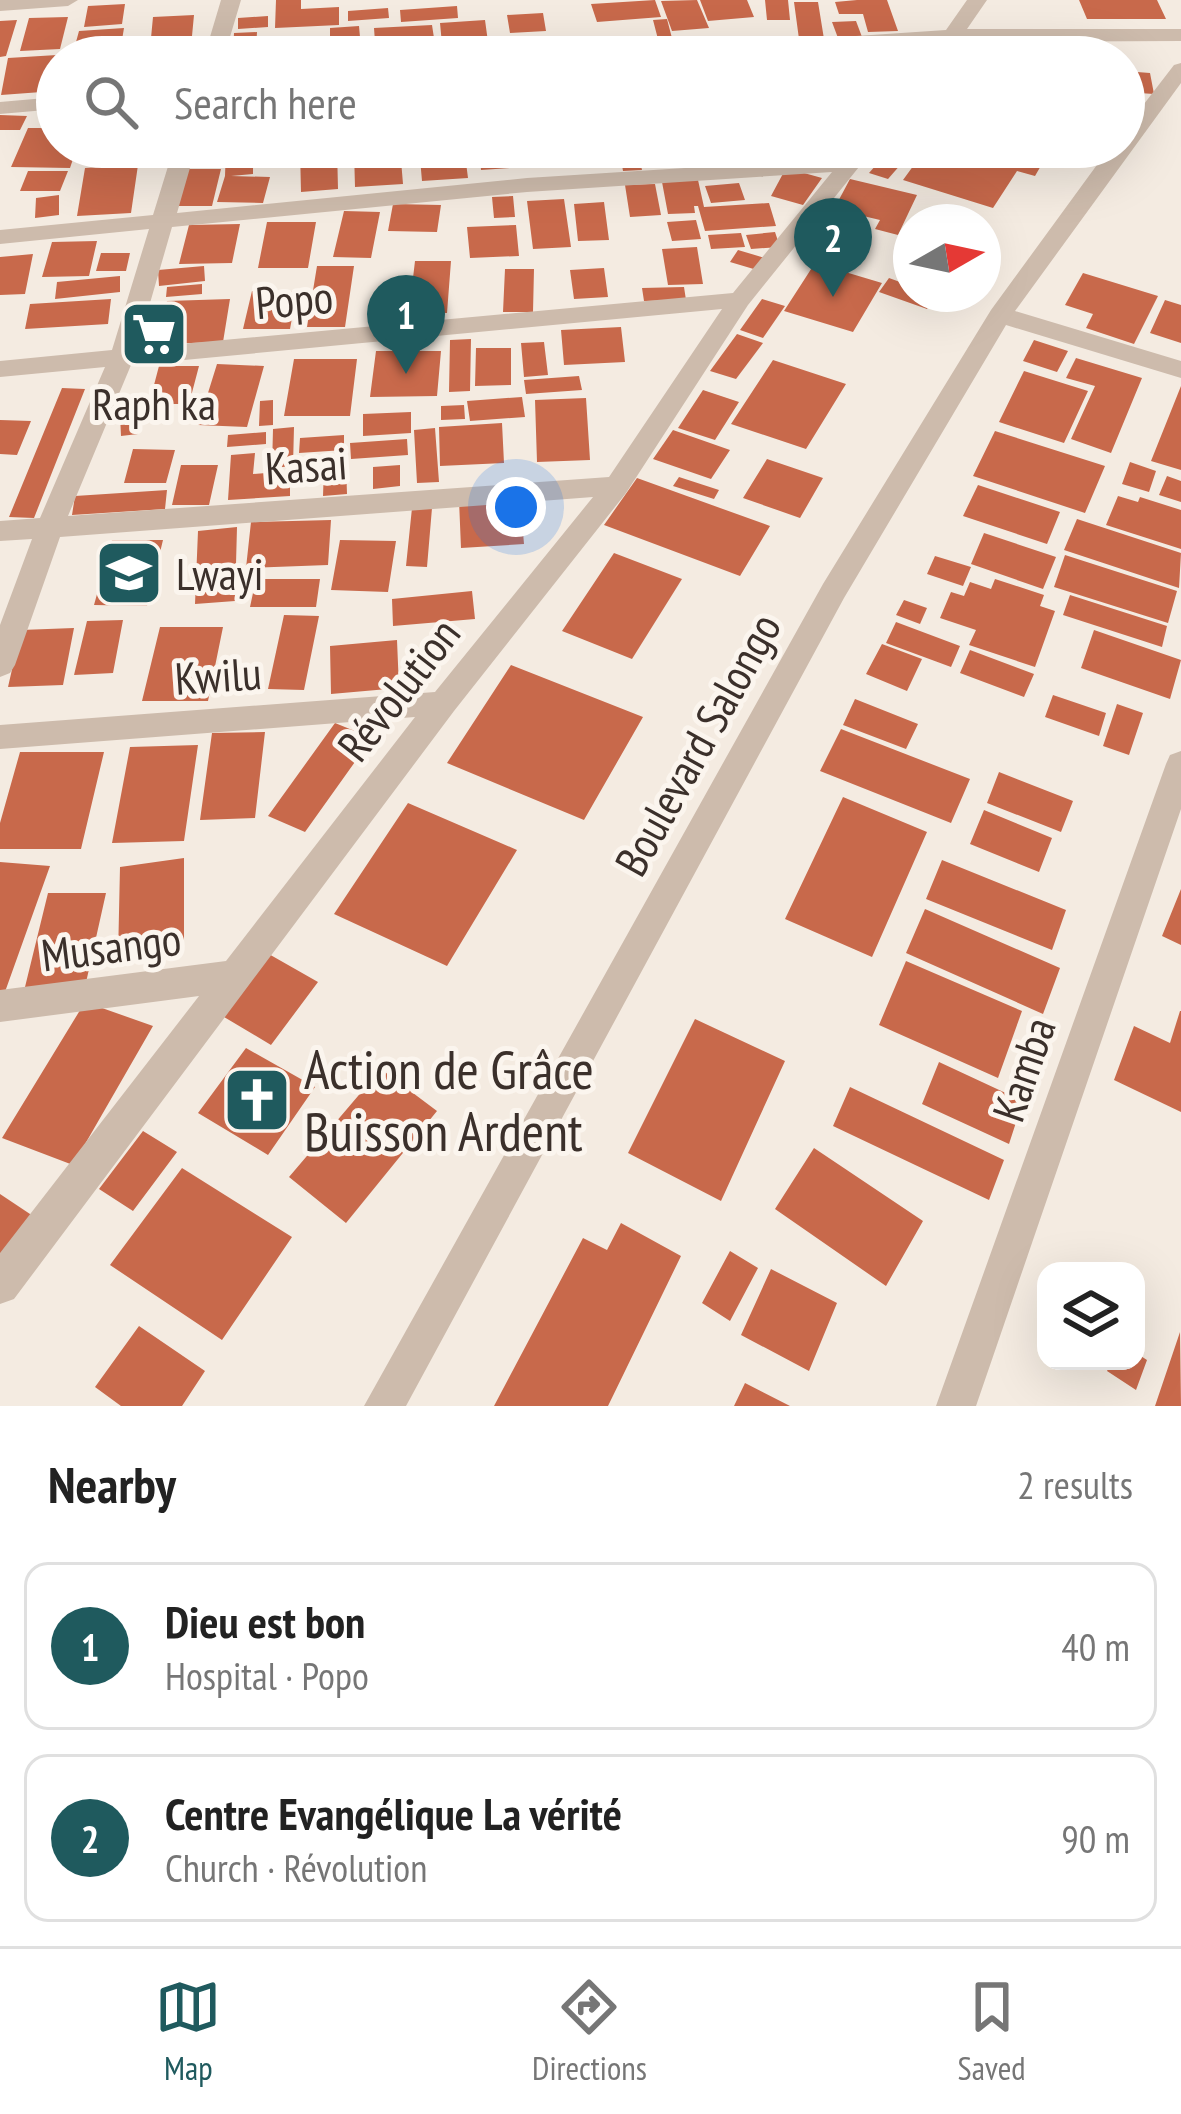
<!DOCTYPE html>
<meta charset="utf-8">
<style>
:root{--surface:#fff;--page:#f2f2f2;--text:#222;--muted:#767676;--line:#e0e0e0;--accent:#1f5a5e}
body{margin:0;font-family:"PT Sans Narrow",sans-serif;background:var(--page);color:var(--text)}
.controls{position:absolute;right:36px;bottom:36px;display:grid;overflow:hidden;border-radius:24px;box-shadow:0 12px 48px #0002}
.controls button{width:108px;height:108px;display:grid;place-items:center;padding:0;border:0;border-bottom:3px solid var(--line);background:var(--surface);color:var(--text);font:60px sans-serif}
.compass{position:absolute;left:893px;top:204px;width:108px;height:108px;border-radius:50%;background:var(--surface);box-shadow:0 12px 48px #0002;rotate:81deg}
.you{position:absolute;left:516px;top:507px;width:42px;height:42px;margin:-30px;border:9px solid #fff;border-radius:50%;background:#1a73e8;box-shadow:0 0 0 18px #1a73e833}
.badge{display:grid;place-items:center;width:78px;height:78px;border-radius:50%;background:var(--accent);color:#fff;font-size:39px;font-weight:700}
.pin{position:absolute;translate:-50% -99px;filter:drop-shadow(0 3px 6px #0008)}
.pin::after{content:'';position:absolute;top:63px;width:42px;height:36px;background:inherit;clip-path:polygon(0 0,100% 0,50% 100%)}
.list{margin:0;padding:0;list-style:none}
h2{display:flex;justify-content:space-between;align-items:center;height:156px;margin:0;padding:0 48px;font-size:51px}
h2 small{font-size:39px;font-weight:400;color:var(--muted)}
.list li{display:grid;grid-template-columns:78px 1fr auto;gap:36px;align-items:center;box-sizing:border-box;height:168px;margin:0 24px 24px;padding:0 24px;border:3px solid var(--line);border-radius:24px}
.list b{display:block;font-size:45px;white-space:nowrap}
.list p{margin:0;font-size:39px;white-space:nowrap;color:var(--muted)}
.list em{font-size:39px;font-style:normal;color:var(--muted)}
.icon{flex:none;width:66px;height:66px;fill:none;stroke:currentColor;stroke-width:2;stroke-linecap:round;stroke-linejoin:round}
.map{position:relative;flex:none;width:1181px;height:1406px;overflow:hidden}
.search{position:absolute;background:var(--surface);box-shadow:0 12px 48px #0002;left:36px;right:36px;top:36px;height:132px;display:flex;align-items:center;gap:30px;box-sizing:border-box;padding:0 42px;border-radius:66px;color:var(--muted);font-size:45px}
.sheet{height:540px;background:var(--surface)}
nav{display:flex;justify-content:space-around;align-items:center;box-sizing:border-box;height:168px;border-top:3px solid var(--line);background:var(--surface);font-size:33px;color:var(--muted)}
nav a{display:grid;justify-items:center;gap:6px}
nav .on{color:var(--accent)}
.map>svg:first-child{display:block}
.building{fill:#c8694b}
.lines{fill:none;stroke-linecap:round;stroke-linejoin:round}
.minor{fill:#cdbbac;fill-rule:evenodd}
.labels{text-anchor:middle;dominant-baseline:central;stroke-width:10;stroke-linejoin:round;paint-order:stroke}
.street-label{font-size:45px;fill:#3b302b;stroke:#fbf5ee}
.poi-label{font-size:45px;fill:#3b302b;stroke:#fbf5ee}
.near-poi-label{font-size:54px;fill:#3b302b;stroke:#fbf5ee;text-anchor:start}
</style>
<div class="map">
<svg width="1181" height="1406" viewBox="0 0 1181 1406">
<rect width="100%" height="100%" fill="#f4ebe1"/>
<path class="building" d="M 276,0 L 301,0 L 301,9 L 339,7 L 339,25 L 275,28 Z
M 655,0 L 661,17 L 597,22 L 591,4 Z
M 697,0 L 709,28 L 672,31 L 661,1 Z
M 700,0 L 747,0 L 754,17 L 708,21 Z
M 765,0 L 788,0 L 790,20 L 767,20 Z
M 857,0 L 887,0 L 898,31 L 868,32 L 863,14 L 839,14 L 835,2 Z
M 1079,0 L 1157,0 L 1166,19 L 1087,19 Z
M 794,2 L 818,2 L 824,39 L 799,39 Z
M 125,4 L 122,24 L 84,27 L 88,6 Z
M 457,6 L 458,18 L 401,22 L 400,10 Z
M 388,8 L 389,18 L 348,21 L 348,11 Z
M 543,13 L 546,31 L 510,33 L 507,15 Z
M 194,15 L 192,36 L 151,38 L 153,17 Z
M 268,16 L 268,27 L 238,29 L 238,18 Z
M 68,17 L 60,49 L 20,51 L 29,18 Z
M 667,19 L 673,42 L 659,43 L 653,20 Z
M 17,20 L 6,56 L 0,57 L 0,21 Z
M 485,20 L 488,42 L 442,44 L 440,23 Z
M 856,21 L 862,37 L 838,38 L 832,22 Z
M 432,25 L 434,38 L 375,42 L 374,28 Z
M 359,26 L 360,37 L 330,38 L 330,28 Z
M 124,28 L 122,40 L 76,42 L 79,31 Z
M 257,32 L 256,50 L 233,51 L 234,33 Z
M 322,37 L 325,57 L 287,57 L 285,41 Z
M 339,42 L 368,42 L 365,57 L 336,57 Z
M 1020,42 L 1026,57 L 992,57 L 986,43 Z
M 158,43 L 155,57 L 80,57 L 83,46 Z
M 490,44 L 493,56 L 462,57 L 460,47 Z
M 57,55 L 55,91 L 1,95 L 8,58 Z
M 1124,71 L 1150,73 L 1154,94 L 1124,92 Z
M 0,115 L 27,116 L 20,130 L 0,130 Z
M 28,128 L 57,128 L 57,147 L 77,147 L 70,168 L 11,167 Z
M 226,147 L 253,147 L 253,174 L 231,176 L 270,177 L 263,203 L 217,202 L 225,176 Z
M 419,147 L 464,147 L 468,178 L 422,181 Z
M 479,147 L 534,147 L 537,166 L 481,170 Z
M 563,147 L 594,147 L 596,158 L 564,159 Z
M 619,147 L 637,147 L 642,170 L 623,171 Z
M 729,147 L 754,147 L 754,165 L 728,163 Z
M 927,147 L 1010,147 L 1046,157 L 1035,176 L 1017,171 L 993,208 L 903,180 Z
M 337,148 L 338,189 L 301,192 L 300,150 Z
M 400,148 L 403,184 L 355,187 L 354,151 Z
M 883,157 L 902,163 L 888,179 L 869,173 Z
M 138,165 L 131,213 L 77,216 L 85,168 Z
M 786,168 L 822,178 L 803,205 L 771,196 Z
M 184,169 L 221,169 L 212,206 L 174,206 Z
M 28,171 L 68,171 L 60,191 L 20,191 Z
M 850,179 L 917,195 L 898,235 L 875,229 L 880,220 L 834,209 Z
M 698,180 L 704,207 L 769,203 L 776,226 L 705,231 L 698,206 L 694,206 L 695,213 L 668,214 L 662,182 Z
M 739,183 L 745,200 L 711,203 L 705,186 Z
M 655,184 L 661,215 L 630,217 L 625,185 Z
M 59,195 L 59,215 L 35,218 L 36,198 Z
M 513,196 L 515,217 L 494,218 L 492,197 Z
M 564,199 L 571,247 L 533,249 L 527,201 Z
M 604,202 L 609,240 L 578,241 L 574,204 Z
M 393,204 L 441,205 L 437,232 L 388,231 Z
M 344,211 L 380,212 L 371,258 L 333,257 Z
M 696,220 L 701,239 L 672,241 L 667,222 Z
M 267,222 L 316,222 L 308,268 L 258,268 Z
M 240,224 L 232,263 L 179,264 L 189,225 Z
M 516,225 L 519,256 L 470,258 L 467,227 Z
M 775,232 L 780,247 L 751,249 L 746,235 Z
M 741,233 L 745,247 L 711,249 L 708,235 Z
M 97,241 L 89,276 L 42,277 L 52,242 Z
M 697,247 L 703,284 L 668,285 L 662,249 Z
M 738,250 L 765,258 L 757,270 L 730,262 Z
M 101,253 L 130,253 L 126,271 L 96,271 Z
M 33,254 L 25,294 L 0,295 L 0,257 Z
M 415,261 L 451,261 L 447,313 L 409,312 Z
M 815,263 L 882,283 L 853,332 L 784,311 Z
M 204,266 L 205,281 L 159,286 L 158,270 Z
M 317,266 L 354,266 L 345,327 L 307,327 Z
M 604,268 L 608,297 L 574,299 L 570,270 Z
M 505,269 L 534,269 L 533,312 L 503,312 Z
M 1083,273 L 1158,296 L 1134,344 L 1086,328 L 1093,314 L 1065,305 Z
M 120,276 L 120,292 L 55,299 L 57,282 Z
M 889,278 L 911,286 L 911,294 L 937,295 L 927,309 L 879,292 Z
M 202,284 L 202,294 L 166,297 L 167,287 Z
M 684,287 L 686,300 L 644,301 L 642,288 Z
M 252,291 L 297,291 L 290,329 L 243,329 Z
M 111,299 L 108,324 L 25,329 L 30,304 Z
M 230,299 L 223,342 L 159,344 L 167,301 Z
M 762,299 L 785,306 L 763,338 L 740,330 Z
M 1165,300 L 1181,305 L 1181,343 L 1150,333 Z
M 621,327 L 625,362 L 564,365 L 561,330 Z
M 737,334 L 763,343 L 736,379 L 710,371 Z
M 471,339 L 470,391 L 449,392 L 450,340 Z
M 1034,340 L 1068,351 L 1057,372 L 1023,361 Z
M 544,342 L 548,375 L 524,377 L 521,343 Z
M 476,348 L 511,348 L 511,385 L 475,386 Z
M 376,351 L 441,351 L 437,396 L 370,397 Z
M 1076,358 L 1142,378 L 1111,453 L 1071,439 L 1095,386 L 1066,378 Z
M 294,359 L 357,359 L 350,416 L 284,416 Z
M 773,360 L 846,384 L 806,449 L 731,424 Z
M 217,364 L 264,366 L 247,427 L 198,425 Z
M 159,366 L 199,366 L 189,404 L 149,404 Z
M 1024,371 L 1088,391 L 1064,443 L 999,422 Z
M 579,376 L 582,390 L 526,394 L 524,380 Z
M 1181,386 L 1181,470 L 1151,461 Z
M 62,388 L 85,389 L 34,518 L 9,517 Z
M 703,390 L 739,402 L 715,440 L 678,428 Z
M 522,397 L 525,417 L 470,421 L 467,401 Z
M 586,398 L 590,460 L 537,462 L 535,400 Z
M 273,400 L 273,425 L 259,426 L 260,401 Z
M 464,405 L 465,419 L 441,420 L 441,406 Z
M 411,412 L 411,433 L 363,436 L 363,414 Z
M 138,413 L 138,434 L 121,436 L 120,415 Z
M 0,420 L 31,421 L 17,455 L 0,454 Z
M 502,423 L 504,463 L 440,466 L 439,427 Z
M 294,427 L 293,466 L 272,468 L 273,429 Z
M 435,428 L 439,482 L 417,483 L 414,430 Z
M 673,430 L 730,450 L 711,479 L 653,459 Z
M 995,431 L 1105,466 L 1085,513 L 973,476 Z
M 266,432 L 266,444 L 227,447 L 228,435 Z
M 344,435 L 344,450 L 299,453 L 300,438 Z
M 407,439 L 408,455 L 351,459 L 350,443 Z
M 133,449 L 175,450 L 166,483 L 124,483 Z
M 255,453 L 253,474 L 290,471 L 290,496 L 228,500 L 231,455 Z
M 767,459 L 823,478 L 800,518 L 743,498 Z
M 1130,462 L 1156,471 L 1149,492 L 1122,484 Z
M 346,464 L 347,494 L 323,496 L 324,466 Z
M 181,465 L 218,465 L 209,505 L 172,505 Z
M 400,465 L 400,486 L 373,489 L 373,467 Z
M 1167,476 L 1181,481 L 1181,502 L 1159,495 Z
M 679,477 L 719,490 L 714,499 L 673,486 Z
M 637,478 L 770,526 L 740,576 L 604,525 Z
M 978,485 L 1060,512 L 1047,544 L 963,516 Z
M 167,490 L 165,509 L 72,515 L 75,496 Z
M 1118,496 L 1138,502 L 1140,497 L 1181,510 L 1181,549 L 1106,525 Z
M 520,497 L 524,544 L 461,548 L 459,500 Z
M 412,508 L 432,508 L 427,567 L 406,566 Z
M 1077,519 L 1181,553 L 1179,588 L 1064,550 Z
M 331,520 L 328,565 L 246,568 L 251,522 Z
M 237,527 L 235,601 L 195,604 L 198,531 Z
M 984,533 L 1056,557 L 1043,589 L 971,564 Z
M 112,540 L 163,540 L 147,606 L 94,605 Z
M 340,540 L 396,541 L 388,592 L 331,590 Z
M 614,553 L 682,579 L 632,659 L 562,631 Z
M 1065,555 L 1177,591 L 1168,623 L 1054,587 Z
M 935,556 L 971,567 L 963,586 L 927,574 Z
M 256,579 L 320,579 L 316,607 L 250,607 Z
M 995,579 L 1044,595 L 1040,606 L 1055,611 L 1035,667 L 969,645 L 976,630 L 940,618 L 951,592 L 964,596 L 970,582 L 991,589 Z
M 472,591 L 475,619 L 393,626 L 392,599 Z
M 1070,595 L 1167,626 L 1162,647 L 1063,615 Z
M 904,600 L 927,608 L 920,624 L 896,615 Z
M 284,615 L 319,616 L 304,690 L 268,689 Z
M 123,620 L 113,673 L 74,675 L 87,621 Z
M 896,622 L 960,646 L 951,667 L 886,643 Z
M 160,627 L 223,627 L 208,701 L 142,701 Z
M 74,628 L 63,685 L 8,687 L 21,630 Z
M 1094,630 L 1181,660 L 1170,699 L 1081,668 Z
M 397,640 L 399,688 L 331,694 L 330,646 Z
M 882,644 L 922,659 L 907,691 L 866,674 Z
M 970,650 L 1034,674 L 1024,697 L 960,673 Z
M 511,665 L 643,717 L 584,820 L 447,763 Z
M 1053,695 L 1106,713 L 1099,736 L 1045,717 Z
M 855,699 L 918,724 L 906,749 L 843,725 Z
M 1117,704 L 1143,713 L 1129,755 L 1103,746 Z
M 335,723 L 372,738 L 305,832 L 268,816 Z
M 841,729 L 970,779 L 951,823 L 820,771 Z
M 265,732 L 255,818 L 200,820 L 212,733 Z
M 198,745 L 184,841 L 112,843 L 130,747 Z
M 20,752 L 104,752 L 81,849 L 0,849 L 0,823 Z
M 999,772 L 1073,801 L 1061,832 L 987,803 Z
M 843,797 L 927,832 L 872,957 L 785,919 Z
M 408,803 L 517,850 L 447,966 L 334,914 Z
M 984,810 L 1052,838 L 1039,872 L 970,844 Z
M 184,858 L 184,949 L 118,958 L 120,867 Z
M 942,860 L 1066,910 L 1052,950 L 926,899 Z
M 0,862 L 50,866 L 1,1003 L 0,1003 Z
M 1181,889 L 1181,945 L 1162,936 Z
M 48,893 L 106,893 L 85,987 L 25,987 Z
M 925,909 L 1060,968 L 1043,1014 L 906,953 Z
M 267,953 L 318,982 L 271,1045 L 219,1014 Z
M 906,961 L 1022,1011 L 998,1078 L 879,1025 Z
M 85,1002 L 153,1026 L 73,1165 L 2,1138 Z
M 1180,1011 L 1181,1011 L 1181,1112 L 1114,1080 L 1134,1026 L 1170,1043 Z
M 695,1019 L 785,1061 L 721,1201 L 628,1153 Z
M 246,1048 L 315,1087 L 268,1155 L 198,1113 Z
M 939,1062 L 1023,1101 L 1009,1144 L 922,1104 Z
M 381,1069 L 437,1111 L 346,1223 L 289,1177 Z
M 850,1087 L 1004,1160 L 989,1200 L 833,1126 Z
M 143,1131 L 177,1152 L 133,1211 L 99,1189 Z
M 814,1148 L 923,1221 L 886,1286 L 775,1209 Z
M 182,1168 L 292,1237 L 222,1340 L 110,1265 Z
M 0,1194 L 36,1218 L 0,1264 Z
M 621,1223 L 681,1256 L 608,1406 L 494,1406 L 583,1238 L 607,1250 Z
M 730,1251 L 758,1268 L 730,1321 L 702,1303 Z
M 771,1269 L 837,1303 L 809,1371 L 741,1335 Z
M 139,1326 L 205,1371 L 182,1406 L 121,1406 L 95,1387 Z
M 1180,1332 L 1181,1406 L 1155,1406 Z
M 1136,1353 L 1147,1360 L 1136,1390 L 1107,1371 L 1112,1361 L 1136,1361 Z
M 745,1383 L 790,1406 L 734,1406 Z"/>
<g class="lines">
<path class="minor" d="M 0,0 L 78,0 L 68,6 L 0,11 Z
M 221,0 L 241,0 L 224,57 L 204,57 Z
M 967,0 L 987,0 L 967,29 L 1181,29 L 1181,41 L 959,42 L 943,56 L 933,50 L 938,43 L 719,57 L 618,57 L 628,51 L 946,30 Z
M 1181,63 L 1181,83 L 1015,311 L 1181,361 L 1181,378 L 1006,325 L 844,598 L 406,1406 L 364,1406 L 823,584 L 991,310 L 1110,147 L 1124,147 L 1124,130 L 1174,65 Z
M 57,97 L 57,109 L 0,114 L 0,102 Z
M 174,147 L 196,147 L 177,213 L 527,178 L 844,158 L 853,147 L 875,147 L 748,305 L 626,493 L 454,711 L 14,1299 L 0,1304 L 0,1253 L 199,996 L 0,1022 L 0,990 L 226,961 L 415,717 L 0,749 L 0,725 L 435,692 L 593,497 L 60,537 L 15,665 L 10,673 L 0,677 L 0,625 L 32,539 L 0,541 L 0,521 L 40,518 L 105,367 L 0,377 L 0,361 L 112,350 L 149,229 L 0,244 L 0,230 L 153,215 ZM 832,172 L 733,293 L 137,348 L 172,227 L 527,192 ZM 722,309 L 609,477 L 68,516 L 131,365 Z
M 1181,751 L 1181,809 L 976,1406 L 936,1406 L 1166,764 L 1170,755 Z"/>
</g>
<defs>
<g id="supermarket-square" transform="scale(3.45)"><rect x="-9" y="-9" width="18" height="18" rx="4" fill="#1f5a5e" stroke="#fbf5ee"/><path d="M-6-5.5h2.5l.6 2H6L4.5 2H-2.5L-4.4-4H-6ZM-1.5 3.2a1.3 1.3 0 1 0 .1 0ZM3 3.2a1.3 1.3 0 1 0 .1 0Z" fill="#fff"/></g>
<g id="school-square" transform="scale(3.45)"><rect x="-9" y="-9" width="18" height="18" rx="4" fill="#1f5a5e" stroke="#fbf5ee"/><path d="M0-5L7-2L0 1L-7-2ZM-4 1L0 2.5L4 1V4Q0 6-4 4Z" fill="#fff"/></g>
<g id="church-square" transform="scale(3.45)"><rect x="-9" y="-9" width="18" height="18" rx="4" fill="#1f5a5e" stroke="#fbf5ee"/><path d="M-1.2-6h2.4v3.5h3.3v2.4h-3.3V6h-2.4V-.1h-3.3v-2.4h3.3Z" fill="#fff"/></g>
</defs>
<g fill-rule="evenodd">
<use href="#supermarket-square" x="154" y="334"/>
<use href="#school-square" x="129" y="573"/>
<use href="#church-square" x="257" y="1100"/>
</g>
<g class="labels">
<g class="street-label">
<text transform="translate(294 299) rotate(-5)">Popo</text>
<text transform="translate(306 465) rotate(-4)">Kasai</text>
<text transform="translate(218 675) rotate(-4)">Kwilu</text>
<text transform="translate(398 689) rotate(-52)">Révolution</text>
<text transform="translate(697 744) rotate(-61)">Boulevard Salongo</text>
<text transform="translate(111 946) rotate(-7)">Musango</text>
<text transform="translate(1023 1069) rotate(-71)">Kamba</text>
</g>
<g class="poi-label">
<text x="154" y="403">Raph ka</text>
<text x="176" y="573" text-anchor="start">Lwayi</text>
</g>
<g class="near-poi-label">
<text x="304" y="1069">Action de Grâce<tspan x="304" dy="62">Buisson Ardent</tspan></text>
</g>
</g>
</svg>
<div class="controls">
<button><svg class="icon" aria-label="layers" viewBox="0 0 24 24"><path d="M12 4l9 5-9 5-9-5zM3 14l9 5 9-5"/></svg></button>
</div>
<svg class="compass" viewBox="-18 -18 36 36"><path d="M0-13l5 13h-10z" fill="#e53935"/><path d="M0 13l5-13h-10z" fill="#767676"/></svg>
<div class="you"></div>
<div class="pin badge" style="left:406px;top:374px">1</div>
<div class="pin badge" style="left:833px;top:297px">2</div>
<div class="search"><svg class="icon" aria-label="search" viewBox="0 0 24 24"><circle cx="10" cy="10" r="6"/><path d="M15 15l6 6"/></svg>Search here</div>
</div>
<section class="sheet">
<h2>Nearby<small>2 results</small></h2>
<ul class="list">
<li><span class="badge">1</span><div><b>Dieu est bon</b><p>Hospital · Popo</p></div><em>40 m</em></li>
<li><span class="badge">2</span><div><b>Centre Evangélique La vérité</b><p>Church · Révolution</p></div><em>90 m</em></li>
</ul>
</section>
<nav>
<a class="on"><svg class="icon" aria-label="map" viewBox="0 0 24 24"><path d="M3 6l6-2 6 2 6-2v14l-6 2-6-2-6 2zM9 4v14M15 6v14"/></svg>Map</a>
<a><svg class="icon" aria-label="directions" viewBox="0 0 24 24"><path d="M12 3l9 9-9 9-9-9zM9 14v-3h6M13 9l2 2-2 2"/></svg>Directions</a>
<a><svg class="icon" aria-label="saved" viewBox="0 0 24 24"><path d="M7 4h10v16l-5-4-5 4z"/></svg>Saved</a>
</nav>
